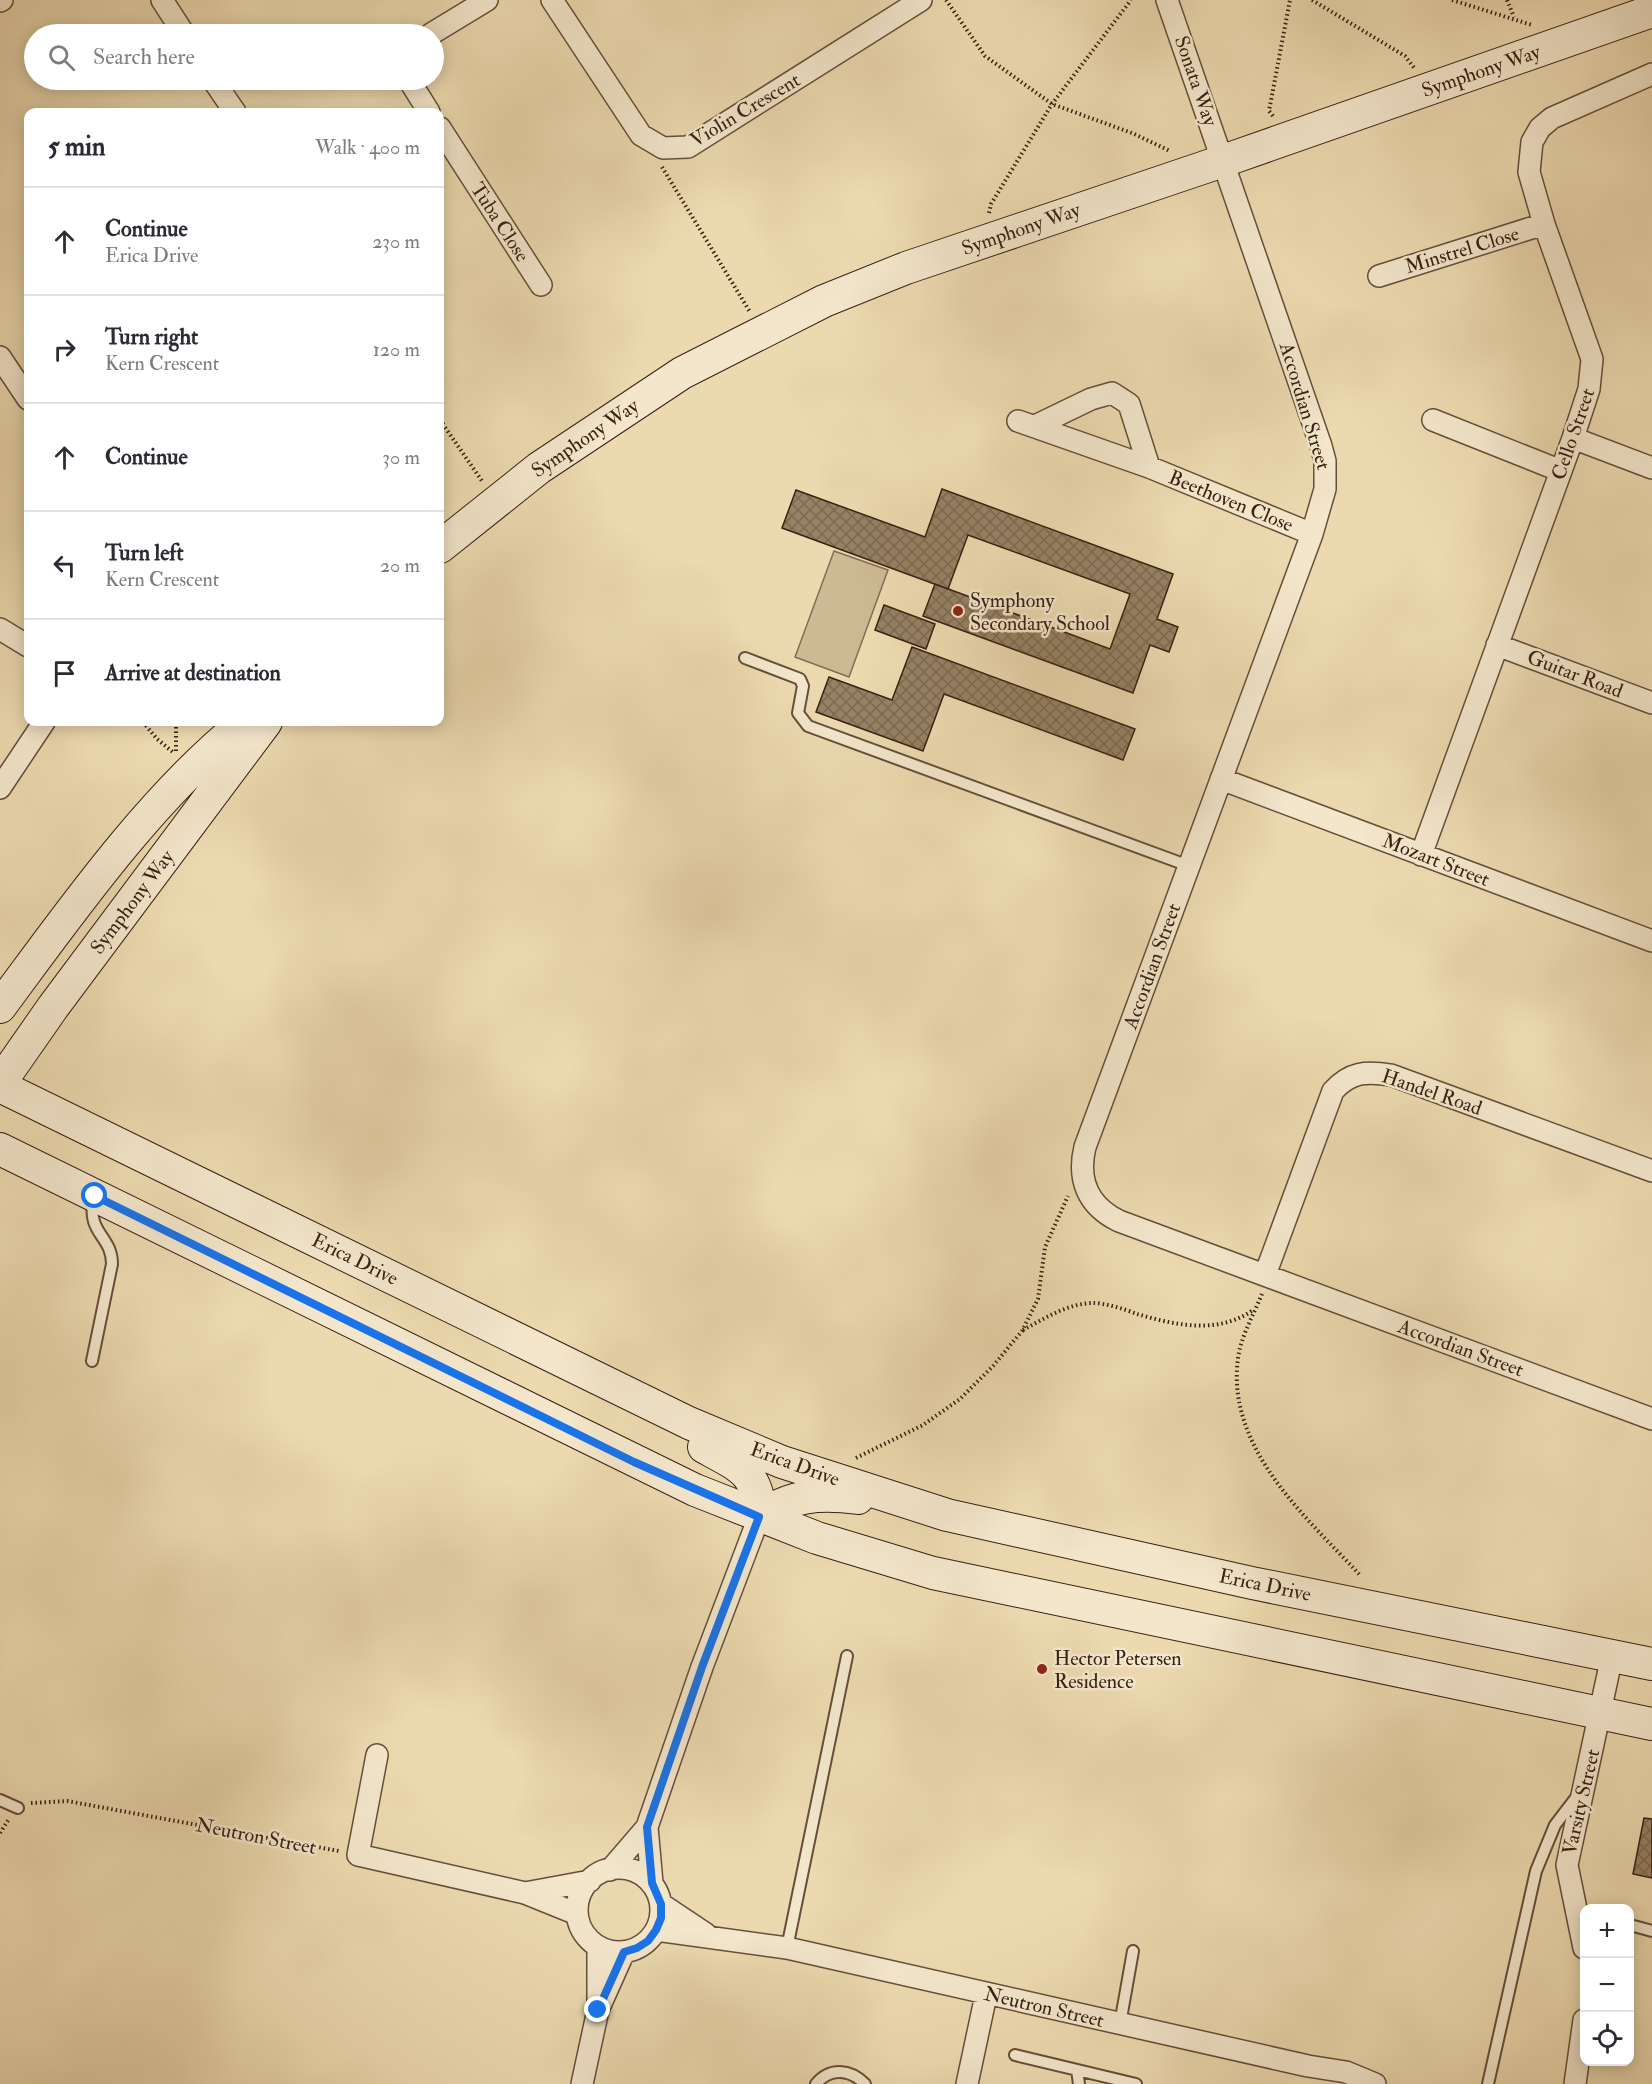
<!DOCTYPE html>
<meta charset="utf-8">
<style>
:root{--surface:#fff;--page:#f2f2f3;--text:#2b2b33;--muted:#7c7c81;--line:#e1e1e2}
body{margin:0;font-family:"IM FELL Double Pica",serif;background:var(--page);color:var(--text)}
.controls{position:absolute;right:18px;bottom:18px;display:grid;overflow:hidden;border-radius:12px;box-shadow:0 3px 15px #0003}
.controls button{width:54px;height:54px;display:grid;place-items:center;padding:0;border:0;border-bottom:2px solid var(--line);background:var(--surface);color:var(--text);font:30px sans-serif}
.stop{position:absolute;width:18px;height:18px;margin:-14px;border:4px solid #1a73e8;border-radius:50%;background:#fff}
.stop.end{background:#1a73e8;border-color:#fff;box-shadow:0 2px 6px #0008}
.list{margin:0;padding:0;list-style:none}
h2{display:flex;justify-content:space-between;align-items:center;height:78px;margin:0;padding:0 24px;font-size:26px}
h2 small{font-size:20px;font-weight:400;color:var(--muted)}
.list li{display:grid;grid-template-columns:39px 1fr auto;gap:18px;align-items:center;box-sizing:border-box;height:108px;padding:0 24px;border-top:2px solid var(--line)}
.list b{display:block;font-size:22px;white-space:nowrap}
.list p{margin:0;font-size:20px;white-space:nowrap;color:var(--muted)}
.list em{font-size:20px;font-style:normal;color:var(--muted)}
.icon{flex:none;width:33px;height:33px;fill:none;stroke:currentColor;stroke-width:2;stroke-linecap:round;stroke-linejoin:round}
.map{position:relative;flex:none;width:1652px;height:2084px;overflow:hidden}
.search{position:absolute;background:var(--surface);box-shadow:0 3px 15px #0003;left:24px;top:24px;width:420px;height:66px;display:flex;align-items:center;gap:15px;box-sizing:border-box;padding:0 21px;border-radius:33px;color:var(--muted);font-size:22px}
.panel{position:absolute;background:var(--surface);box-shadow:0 3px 15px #0003;left:24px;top:108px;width:420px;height:618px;border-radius:12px}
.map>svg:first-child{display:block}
.grass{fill:#cdba94;stroke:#826e53;stroke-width:1.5}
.building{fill:url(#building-cross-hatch);stroke:#382112;stroke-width:1.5}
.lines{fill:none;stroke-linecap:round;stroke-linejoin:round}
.service-casing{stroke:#654f39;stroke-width:14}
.minor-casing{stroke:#654f39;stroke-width:24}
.secondary-casing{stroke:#382112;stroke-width:34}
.path{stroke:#382112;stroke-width:4;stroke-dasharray:1.5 3;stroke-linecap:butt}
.service{stroke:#f3e6cb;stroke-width:10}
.minor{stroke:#f3e6cb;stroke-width:21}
.secondary{stroke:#f3e6cb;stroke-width:32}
.route{stroke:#1a73e8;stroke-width:8}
.poi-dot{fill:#8f2418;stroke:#f3e6cb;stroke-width:2}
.labels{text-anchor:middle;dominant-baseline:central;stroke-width:5;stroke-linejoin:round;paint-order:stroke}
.street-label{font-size:20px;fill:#382112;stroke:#f3e6cb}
.poi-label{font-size:20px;fill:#382112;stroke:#f3e6cb;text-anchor:start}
</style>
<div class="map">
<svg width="1652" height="2084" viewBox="0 0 1652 2084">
<defs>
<pattern id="building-cross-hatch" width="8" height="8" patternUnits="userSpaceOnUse" patternTransform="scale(1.5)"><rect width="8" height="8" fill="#968164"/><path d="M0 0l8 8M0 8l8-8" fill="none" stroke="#7b6951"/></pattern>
</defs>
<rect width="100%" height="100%" fill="#ecd9af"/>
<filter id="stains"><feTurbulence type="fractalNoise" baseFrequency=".00333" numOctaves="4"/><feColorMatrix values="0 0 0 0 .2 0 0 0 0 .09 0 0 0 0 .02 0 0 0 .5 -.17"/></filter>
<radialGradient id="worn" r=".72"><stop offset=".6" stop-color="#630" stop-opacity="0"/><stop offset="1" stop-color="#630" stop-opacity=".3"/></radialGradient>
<path class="grass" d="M 834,551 L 888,570 L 849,677 L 795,657 Z"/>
<path class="building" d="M 942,489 L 1173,574 L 1157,619 L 1178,627 L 1169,652 L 1150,645 L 1133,693 L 923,616 L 935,584 L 1110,649 L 1130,594 L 968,535 L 948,589 L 782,528 L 796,490 L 925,537 Z
M 884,605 L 935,624 L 926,649 L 875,630 Z
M 912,647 L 1135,729 L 1123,760 L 944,694 L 923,751 L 816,712 L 829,677 L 892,700 Z
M 1644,1818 L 1652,1819 L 1652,1878 L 1633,1874 Z"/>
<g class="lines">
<g class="service-casing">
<path id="service" d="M 745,658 L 800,679 L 803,686 L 798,713 L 808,726 L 1189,866
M 92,1361 L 112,1264 C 112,1235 86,1234 94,1198
M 0,1800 L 18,1808
M 1630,1925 L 1652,1931
M 787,1948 L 847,1656
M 1120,2024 L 1133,1951
M 1015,2055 L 1136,2084
M 1077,2070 L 1079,2084
M 816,2084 C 830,2067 850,2069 865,2084
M 1488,2084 L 1536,1871 L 1555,1825 L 1578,1795"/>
</g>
<g class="minor-casing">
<path id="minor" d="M 162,0 L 184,34
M 552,0 L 641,135 L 663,148 L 688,147 L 921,0
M 1167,0 L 1321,446 L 1325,461 L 1325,489 L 1312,534 L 1085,1147 C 1077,1180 1088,1206 1119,1221 L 1652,1419
M 0,1 L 2,0
M 431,34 L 487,0
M 213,80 L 235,112
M 409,80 L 429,112
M 440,128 L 541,285
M 1379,276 L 1544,224
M 0,357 L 28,399
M 1433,420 L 1561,471
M 1018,421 L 1149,467 L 1312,534
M 1035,426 L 1091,399 L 1112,393 L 1129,404 L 1149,467
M 1573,438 L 1652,468
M 0,629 L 28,646
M 1497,645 L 1652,703
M 1221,779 L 1652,941
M 0,788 L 44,722
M 1421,855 L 1573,438 L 1589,389 L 1592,359 L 1544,224 L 1529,172 L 1532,142 L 1540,128 L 1552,118 L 1652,74
M 1265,1275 L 1333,1091 C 1350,1072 1366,1071 1391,1075 L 1652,1171
M 377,1755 L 358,1855 L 525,1893 L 577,1914
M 647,1827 L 652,1883
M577 1910a42 42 0 1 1 84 0a42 42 0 1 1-84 0Z
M 610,1870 L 647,1827 L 702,1667 L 759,1517
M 525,1893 L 590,1881
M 661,1904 L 706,1934
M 656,1930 L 787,1948 L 1308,2066 L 1346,2072 L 1375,2084
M 598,1947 L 598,2003
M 1584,1948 L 1567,1865 L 1612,1656
M 582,2084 L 598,2010 L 624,1952
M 967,2084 L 986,1995
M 1575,2084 L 1584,2020"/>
</g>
<g class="secondary-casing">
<path id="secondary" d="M 440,547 L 539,468 L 682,373 L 824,301 L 906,268 L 1223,161 L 1652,11
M 0,1007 C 71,911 152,796 245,722
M 0,1083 L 53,1007 L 266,722
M 0,1086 L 689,1423 L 782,1462 L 947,1515 L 1252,1583 L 1652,1664
M 0,1149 L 695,1490 L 817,1538 L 933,1573 L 1652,1724
M 704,1447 C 739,1466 761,1474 759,1517
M 759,1517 C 791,1495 820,1493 858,1498"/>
</g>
<path class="path" d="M 946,0 L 985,56 L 1052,104 L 1132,133 L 1170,151
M 1312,0 L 1405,56 L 1415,69
M 1452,0 L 1532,25
M 1507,0 L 1514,17
M 1273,116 L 1269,111 L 1290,0
M 662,167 L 750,312
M 989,213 L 991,204 L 1052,104 L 1131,0
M 440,420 L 482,481
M 143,722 L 157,739 L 174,753
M 176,751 L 176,722
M 1262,1294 C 1254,1314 1241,1336 1238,1358 C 1226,1448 1305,1516 1360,1575
M 1023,1330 C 1045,1318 1067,1304 1092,1303 C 1106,1303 1124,1309 1137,1314 C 1175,1325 1218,1335 1253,1310
M 856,1458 L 923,1425 L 960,1399 L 993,1366 L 1022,1331 L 1038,1299 L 1045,1247 L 1068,1196
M 31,1803 L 67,1801 L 339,1851
M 0,1833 L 9,1819"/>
<use href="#service" class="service"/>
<use href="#minor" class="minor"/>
<use href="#secondary" class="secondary"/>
</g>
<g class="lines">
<path class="route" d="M 95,1196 L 634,1462 L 759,1517 L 702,1667 L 647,1827 L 652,1883 L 661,1904 L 661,1918 L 656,1930 L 648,1941 L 637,1948 L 624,1952 L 598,2010"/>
</g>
<g class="poi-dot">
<circle cx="958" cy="611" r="6"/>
<circle cx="1042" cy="1669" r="6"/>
</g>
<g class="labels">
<g class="street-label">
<text transform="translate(1481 71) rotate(-19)">Symphony Way</text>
<text transform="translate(1196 81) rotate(71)">Sonata Way</text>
<text transform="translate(745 110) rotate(-31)">Violin Crescent</text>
<text transform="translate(500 222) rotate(57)">Tuba Close</text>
<text transform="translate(1021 229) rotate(-19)">Symphony Way</text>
<text transform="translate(1462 250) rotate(-17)">Minstrel Close</text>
<text transform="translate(1305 406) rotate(73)">Accordian Street</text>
<text transform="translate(1573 434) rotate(-71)">Cello Street</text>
<text transform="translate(585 438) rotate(-34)">Symphony Way</text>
<text transform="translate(1231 501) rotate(22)">Beethoven Close</text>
<text transform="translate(1575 674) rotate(21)">Guitar Road</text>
<text transform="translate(1436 860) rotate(21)">Mozart Street</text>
<text transform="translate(132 902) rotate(-53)">Symphony Way</text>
<text transform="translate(1152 966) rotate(-70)">Accordian Street</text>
<text transform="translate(1432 1092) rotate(19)">Handel Road</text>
<text transform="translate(355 1259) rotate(26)">Erica Drive</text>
<text transform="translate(1461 1348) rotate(20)">Accordian Street</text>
<text transform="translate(795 1464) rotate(20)">Erica Drive</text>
<text transform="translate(1265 1585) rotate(12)">Erica Drive</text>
<text transform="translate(1581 1802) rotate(-77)">Varsity Street</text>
<text transform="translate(256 1836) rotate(11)">Neutron Street</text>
<text transform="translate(1044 2007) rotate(13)">Neutron Street</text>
</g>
<g class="poi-label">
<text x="970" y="600">Symphony<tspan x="970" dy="23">Secondary School</tspan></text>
<text x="1054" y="1658">Hector Petersen<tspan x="1054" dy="23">Residence</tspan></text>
</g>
</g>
<rect width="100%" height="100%" filter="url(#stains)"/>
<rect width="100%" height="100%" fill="url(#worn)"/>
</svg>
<div class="controls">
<button>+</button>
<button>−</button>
<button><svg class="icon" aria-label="locate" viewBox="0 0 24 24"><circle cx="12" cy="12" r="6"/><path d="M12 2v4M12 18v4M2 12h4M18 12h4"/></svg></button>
</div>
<div class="stop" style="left:95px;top:1196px"></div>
<div class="stop end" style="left:598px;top:2010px"></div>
<div class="search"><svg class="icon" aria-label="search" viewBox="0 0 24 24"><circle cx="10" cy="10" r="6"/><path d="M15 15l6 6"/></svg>Search here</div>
<section class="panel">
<h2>5 min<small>Walk · 400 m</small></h2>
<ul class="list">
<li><svg class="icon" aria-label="ahead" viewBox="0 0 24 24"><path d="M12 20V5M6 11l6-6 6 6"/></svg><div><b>Continue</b><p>Erica Drive</p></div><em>230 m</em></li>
<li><svg class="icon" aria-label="right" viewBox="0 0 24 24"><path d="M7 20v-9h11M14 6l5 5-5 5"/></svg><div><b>Turn right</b><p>Kern Crescent</p></div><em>120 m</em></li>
<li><svg class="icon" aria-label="ahead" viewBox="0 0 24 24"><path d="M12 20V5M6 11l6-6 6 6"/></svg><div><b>Continue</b></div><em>30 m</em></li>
<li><svg class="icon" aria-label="left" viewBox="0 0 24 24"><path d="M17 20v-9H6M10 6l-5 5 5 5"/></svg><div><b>Turn left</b><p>Kern Crescent</p></div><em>20 m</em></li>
<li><svg class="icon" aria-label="arrive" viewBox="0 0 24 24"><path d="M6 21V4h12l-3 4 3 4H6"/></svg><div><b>Arrive at destination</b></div></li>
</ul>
</section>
</div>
